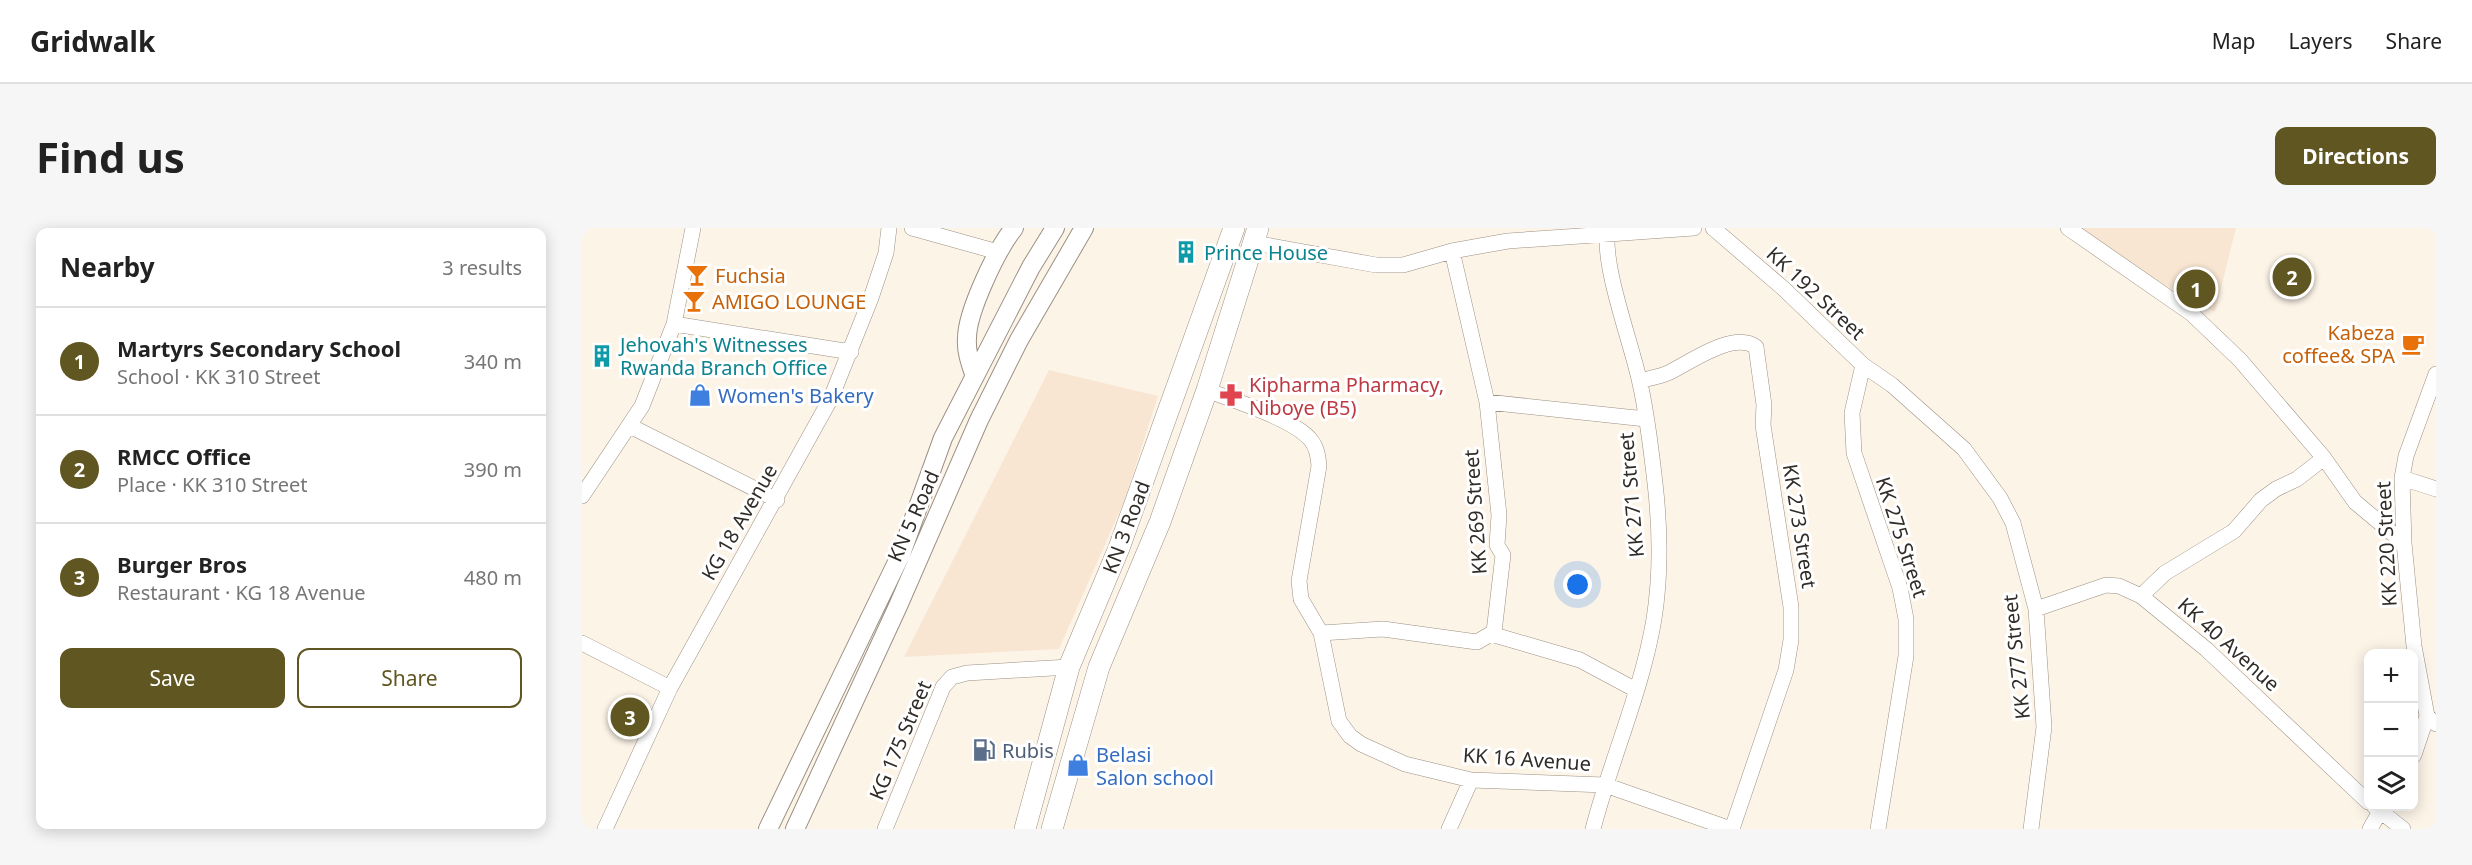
<!DOCTYPE html>
<meta charset="utf-8">
<style>
:root{--surface:#fff;--page:#f6f6f6;--text:#222;--muted:#767676;--line:#e0e0e0;--accent:#605622}
body{margin:0;font-family:"Noto Sans",sans-serif;background:var(--page);color:var(--text)}
.controls{position:absolute;right:18px;bottom:18px;display:grid;overflow:hidden;border-radius:12px;box-shadow:0 3px 15px #0003}
.controls button{width:54px;height:54px;display:grid;place-items:center;padding:0;border:0;border-bottom:2px solid var(--line);background:var(--surface);color:var(--text);font:30px sans-serif}
.you{position:absolute;left:996px;top:357px;width:21px;height:21px;margin:-15px;border:4px solid #fff;border-radius:50%;background:#1a73e8;box-shadow:0 0 0 9px #1a73e833}
.badge{display:grid;place-items:center;width:39px;height:39px;border-radius:50%;background:var(--accent);color:#fff;font-size:20px;font-weight:700}
.pin{position:absolute;translate:-50% -50%;border:3px solid #fff;box-shadow:0 2px 6px #0006}
.list{margin:0;padding:0;list-style:none}
h2{display:flex;justify-content:space-between;align-items:center;height:78px;margin:0;padding:0 24px;font-size:26px}
h2 small{font-size:20px;font-weight:400;color:var(--muted)}
.list li{display:grid;grid-template-columns:39px 1fr auto;gap:18px;align-items:center;box-sizing:border-box;height:108px;padding:0 24px;border-top:2px solid var(--line)}
.list b{display:block;font-size:22px;white-space:nowrap}
.list p{margin:0;font-size:20px;white-space:nowrap;color:var(--muted)}
.list em{font-size:20px;font-style:normal;color:var(--muted)}
.actions{display:flex;gap:12px;padding:18px 24px}
.actions a{flex:1;padding:14px 0;border:2px solid var(--accent);border-radius:12px;text-align:center;font-size:21px;color:var(--accent)}
.actions .main{background:var(--accent);color:#fff}
.icon{flex:none;width:33px;height:33px;fill:none;stroke:currentColor;stroke-width:2;stroke-linecap:round;stroke-linejoin:round}
.map{position:relative;flex:none;width:1854px;height:601px;overflow:hidden;border-radius:12px}
header{display:flex;align-items:center;gap:36px;box-sizing:border-box;height:84px;padding:0 30px;background:var(--surface);border-bottom:2px solid var(--line)}
header strong{font-size:28px}
nav{display:flex;gap:33px;margin-inline-start:auto;font-size:21px}
.intro{display:flex;align-items:center;justify-content:space-between;box-sizing:border-box;height:144px;padding:0 36px}
h1{margin:0;font-size:42px}
.button{padding:15px 27px;border-radius:12px;background:var(--accent);color:#fff;font-size:21px;font-weight:700}
main{display:flex;gap:36px;padding:0 36px}
aside{flex:1;background:var(--surface);border-radius:12px;box-shadow:0 3px 15px #0003}
.map>svg:first-child{display:block}
.built{fill:#f8e6d2}
.lines{fill:none;stroke-linecap:round;stroke-linejoin:round}
.minor-casing{stroke:#9b9083;stroke-width:16}
.major-casing{stroke:#9b9083;stroke-width:20}
.highway-casing{stroke:#9b9083;stroke-width:22}
.minor{stroke:#fff;stroke-width:15}
.major{stroke:#fff;stroke-width:18}
.highway{stroke:#fff;stroke-width:21}
.labels{text-anchor:middle;dominant-baseline:central;stroke-width:6;stroke-linejoin:round;paint-order:stroke}
.culture-label{font-size:20px;fill:#0d838f;stroke:#fff;text-anchor:start}
.food-label{font-size:20px;fill:#c56008;stroke:#fff;text-anchor:start}
.street-label{font-size:20px;fill:#312c27;stroke:#fff}
.health-label{font-size:20px;fill:#be3a42;stroke:#fff;text-anchor:start}
.shop-label{font-size:20px;fill:#366cbe;stroke:#fff;text-anchor:start}
.service-label{font-size:20px;fill:#4e5e75;stroke:#fff;text-anchor:start}
</style>
<header>
<strong>Gridwalk</strong>
<nav><a>Map</a><a>Layers</a><a>Share</a></nav>
</header>
<div class="intro"><h1>Find us</h1><a class="button">Directions</a></div>
<main>
<aside>
<h2>Nearby<small>3 results</small></h2>
<ul class="list">
<li><span class="badge">1</span><div><b>Martyrs Secondary School</b><p>School · KK 310 Street</p></div><em>340 m</em></li>
<li><span class="badge">2</span><div><b>RMCC Office</b><p>Place · KK 310 Street</p></div><em>390 m</em></li>
<li><span class="badge">3</span><div><b>Burger Bros</b><p>Restaurant · KG 18 Avenue</p></div><em>480 m</em></li>
</ul>
<div class="actions"><a class="main">Save</a><a>Share</a></div>
</aside>
<div class="map">
<svg width="1854" height="601" viewBox="0 0 1854 601">
<rect width="100%" height="100%" fill="#fdf4e8"/>
<path class="built" d="M 1495,0 L 1654,0 L 1633,84 L 1548,39 Z
M 467,142 L 576,168 L 543,271 L 477,421 L 322,429 Z"/>
<g class="lines">
<g class="minor-casing">
<path id="minor" d="M 330,0 L 416,24
M 1131,0 L 1202,61 L 1281,137 L 1310,157 L 1382,221 L 1418,270 L 1431,295 L 1454,381 L 1462,499 L 1449,601
M 1486,0 L 1610,86 L 1658,132 L 1742,230 L 1773,274 L 1822,315
M 672,15 L 794,37 L 821,37 L 870,23 L 926,13 L 1112,0
M 92,96 L 269,124
M 1281,137 L 1270,185 L 1272,225 L 1318,360 L 1324,391 L 1324,428 L 1296,601
M 1058,153 C 1067,150 1077,149 1086,145 C 1106,136 1151,102 1174,119 L 1182,177 L 1181,197 L 1209,379 L 1209,412 L 1204,442 L 1150,601
M 625,162 C 652,173 709,190 728,211 C 735,219 736,228 737,238 L 717,353 L 719,371 L 739,405 L 757,493 L 768,508 L 779,516 L 823,536 L 889,552 L 1023,557 L 1149,601
M 905,174 L 1064,191
M 48,198 L 195,272
M 1820,250 L 1854,261
M 0,268 L 60,178 L 92,96 L 111,0
M 1559,368 L 1583,345 L 1652,303 L 1679,272 L 1694,261 L 1715,251 L 1742,230
M 1454,381 L 1524,357 L 1537,358 L 1559,368 L 1624,421 L 1786,574
M 739,405 L 801,401 L 895,414 L 912,404 L 921,327 L 915,317 L 917,287 L 905,174 L 870,23
M 909,406 L 998,432 L 1054,462
M 0,415 L 88,460
M 1845,488 L 1832,418 L 1822,315 L 1820,250 L 1824,228 L 1854,146
M 1832,527 L 1845,488 L 1854,496
M 1792,578 L 1821,601
M 23,601 L 88,460 L 249,170 L 289,70 L 304,25 L 307,0
M 303,601 L 361,459 L 370,449 L 385,445 L 487,439
M 867,601 L 889,552
M 1011,601 C 1029,531 1060,463 1072,391 C 1079,347 1078,299 1073,255 C 1069,220 1065,184 1057,151 C 1049,114 1019,35 1026,0
M 1788,601 L 1801,578"/>
</g>
<g class="major-casing">
<path id="major" d="M 392,146 C 388,134 384,123 385,110 C 385,84 415,21 432,0
M 186,601 L 319,326 L 361,210 L 449,39 L 473,0
M 213,601 L 316,378 L 397,192 L 437,112 L 502,0"/>
</g>
<g class="highway-casing">
<path id="highway" d="M 443,601 L 487,439 L 537,320 L 652,0
M 470,601 L 517,439 L 578,294 L 625,162 L 676,0"/>
</g>
<use href="#minor" class="minor"/>
<use href="#major" class="major"/>
<use href="#highway" class="highway"/>
</g>
<defs>
<g id="building-bare" transform="scale(1.8)"><path d="M-4-6H4V6H1V3H-1V6H-4ZM-2.5-4.3h1.7v1.8h-1.7ZM.8-4.3h1.7v1.8H.8ZM-2.5-1h1.7V.8h-1.7ZM.8-1h1.7V.8H.8Z" fill="#0f9aa8" stroke="#fff" stroke-width="2.5" paint-order="stroke"/></g>
<g id="bar-bare" transform="scale(1.8)"><path d="M-6-5H6L.8 .8V4.5H3.5V6h-7V4.5H-.8V.8Z" fill="#e8710a" stroke="#fff" stroke-width="2.5" paint-order="stroke"/></g>
<g id="cafe-bare" transform="scale(1.8)"><path d="M-5.5-4.5H6V0H3Q3 3.5 0 3.5H-2.5Q-5.5 3.5-5.5 0ZM3-3.2v2h1.7v-2ZM-6 4.5H4V6H-6Z" fill="#e8710a" stroke="#fff" stroke-width="2.5" paint-order="stroke"/></g>
<g id="shop-bare" transform="scale(1.8)"><path d="M-5-2.5h2.3a2.7 3.5 0 0 1 5.4 0H5L5.5 6h-11ZM-1.5-2.5h3a1.5 2.3 0 0 0-3 0Z" fill="#3f7fe0" stroke="#fff" stroke-width="2.5" paint-order="stroke"/></g>
<g id="pharmacy-bare" transform="scale(1.8)"><path d="M-2-6h4v4h4v4h-4v4h-4v-4h-4v-4h4Z" fill="#e0444e" stroke="#fff" stroke-width="2.5" paint-order="stroke"/></g>
<g id="fuel-bare" transform="scale(1.8)"><path d="M-5.5-6h7V0h2V4h1.3V-2.5L3-4.5l.8-.8L6-3V5H2.5V1h-1V6h-7ZM-4.2-4.7v3.2H.2V-4.7Z" fill="#5c6f8a" stroke="#fff" stroke-width="2.5" paint-order="stroke"/></g>
</defs>
<g fill-rule="evenodd">
<use href="#building-bare" x="604" y="24"/>
<use href="#bar-bare" x="115" y="47"/>
<use href="#bar-bare" x="112" y="73"/>
<use href="#cafe-bare" x="1831" y="116"/>
<use href="#building-bare" x="20" y="128"/>
<use href="#shop-bare" x="118" y="167"/>
<use href="#pharmacy-bare" x="649" y="167"/>
<use href="#fuel-bare" x="402" y="522"/>
<use href="#shop-bare" x="496" y="537"/>
</g>
<g class="labels">
<g class="culture-label">
<text x="622" y="24">Prince House</text>
<text x="38" y="116">Jehovah's Witnesses<tspan x="38" dy="23">Rwanda Branch Office</tspan></text>
</g>
<g class="food-label">
<text x="133" y="47">Fuchsia</text>
<text x="130" y="73">AMIGO LOUNGE</text>
<text x="1813" y="104" text-anchor="end">Kabeza<tspan x="1813" dy="23">coffee&amp; SPA</tspan></text>
</g>
<g class="street-label">
<text transform="translate(1234 65) rotate(43)">KK 192 Street</text>
<text transform="translate(1049 267) rotate(-95)">KK 271 Street</text>
<text transform="translate(893 284) rotate(-94)">KK 269 Street</text>
<text transform="translate(331 288) rotate(-66)">KN 5 Road</text>
<text transform="translate(157 294) rotate(-60)">KG 18 Avenue</text>
<text transform="translate(1218 298) rotate(81)">KK 273 Street</text>
<text transform="translate(544 299) rotate(-69)">KN 3 Road</text>
<text transform="translate(1320 309) rotate(72)">KK 275 Street</text>
<text transform="translate(1804 316) rotate(-93)">KK 220 Street</text>
<text transform="translate(1647 416) rotate(42)">KK 40 Avenue</text>
<text transform="translate(1434 429) rotate(-96)">KK 277 Street</text>
<text transform="translate(318 512) rotate(-67)">KG 175 Street</text>
<text transform="translate(945 531) rotate(4)">KK 16 Avenue</text>
</g>
<g class="health-label">
<text x="667" y="156">Kipharma Pharmacy,<tspan x="667" dy="23">Niboye (B5)</tspan></text>
</g>
<g class="shop-label">
<text x="136" y="167">Women's Bakery</text>
<text x="514" y="526">Belasi<tspan x="514" dy="23">Salon school</tspan></text>
</g>
<g class="service-label">
<text x="420" y="522">Rubis</text>
</g>
</g>
</svg>
<div class="controls">
<button>+</button>
<button>−</button>
<button><svg class="icon" aria-label="layers" viewBox="0 0 24 24"><path d="M12 4l9 5-9 5-9-5zM3 14l9 5 9-5"/></svg></button>
</div>
<div class="you"></div>
<div class="pin badge" style="left:1614px;top:61px">1</div>
<div class="pin badge" style="left:1710px;top:49px">2</div>
<div class="pin badge" style="left:48px;top:489px">3</div>
</div>
</main>
